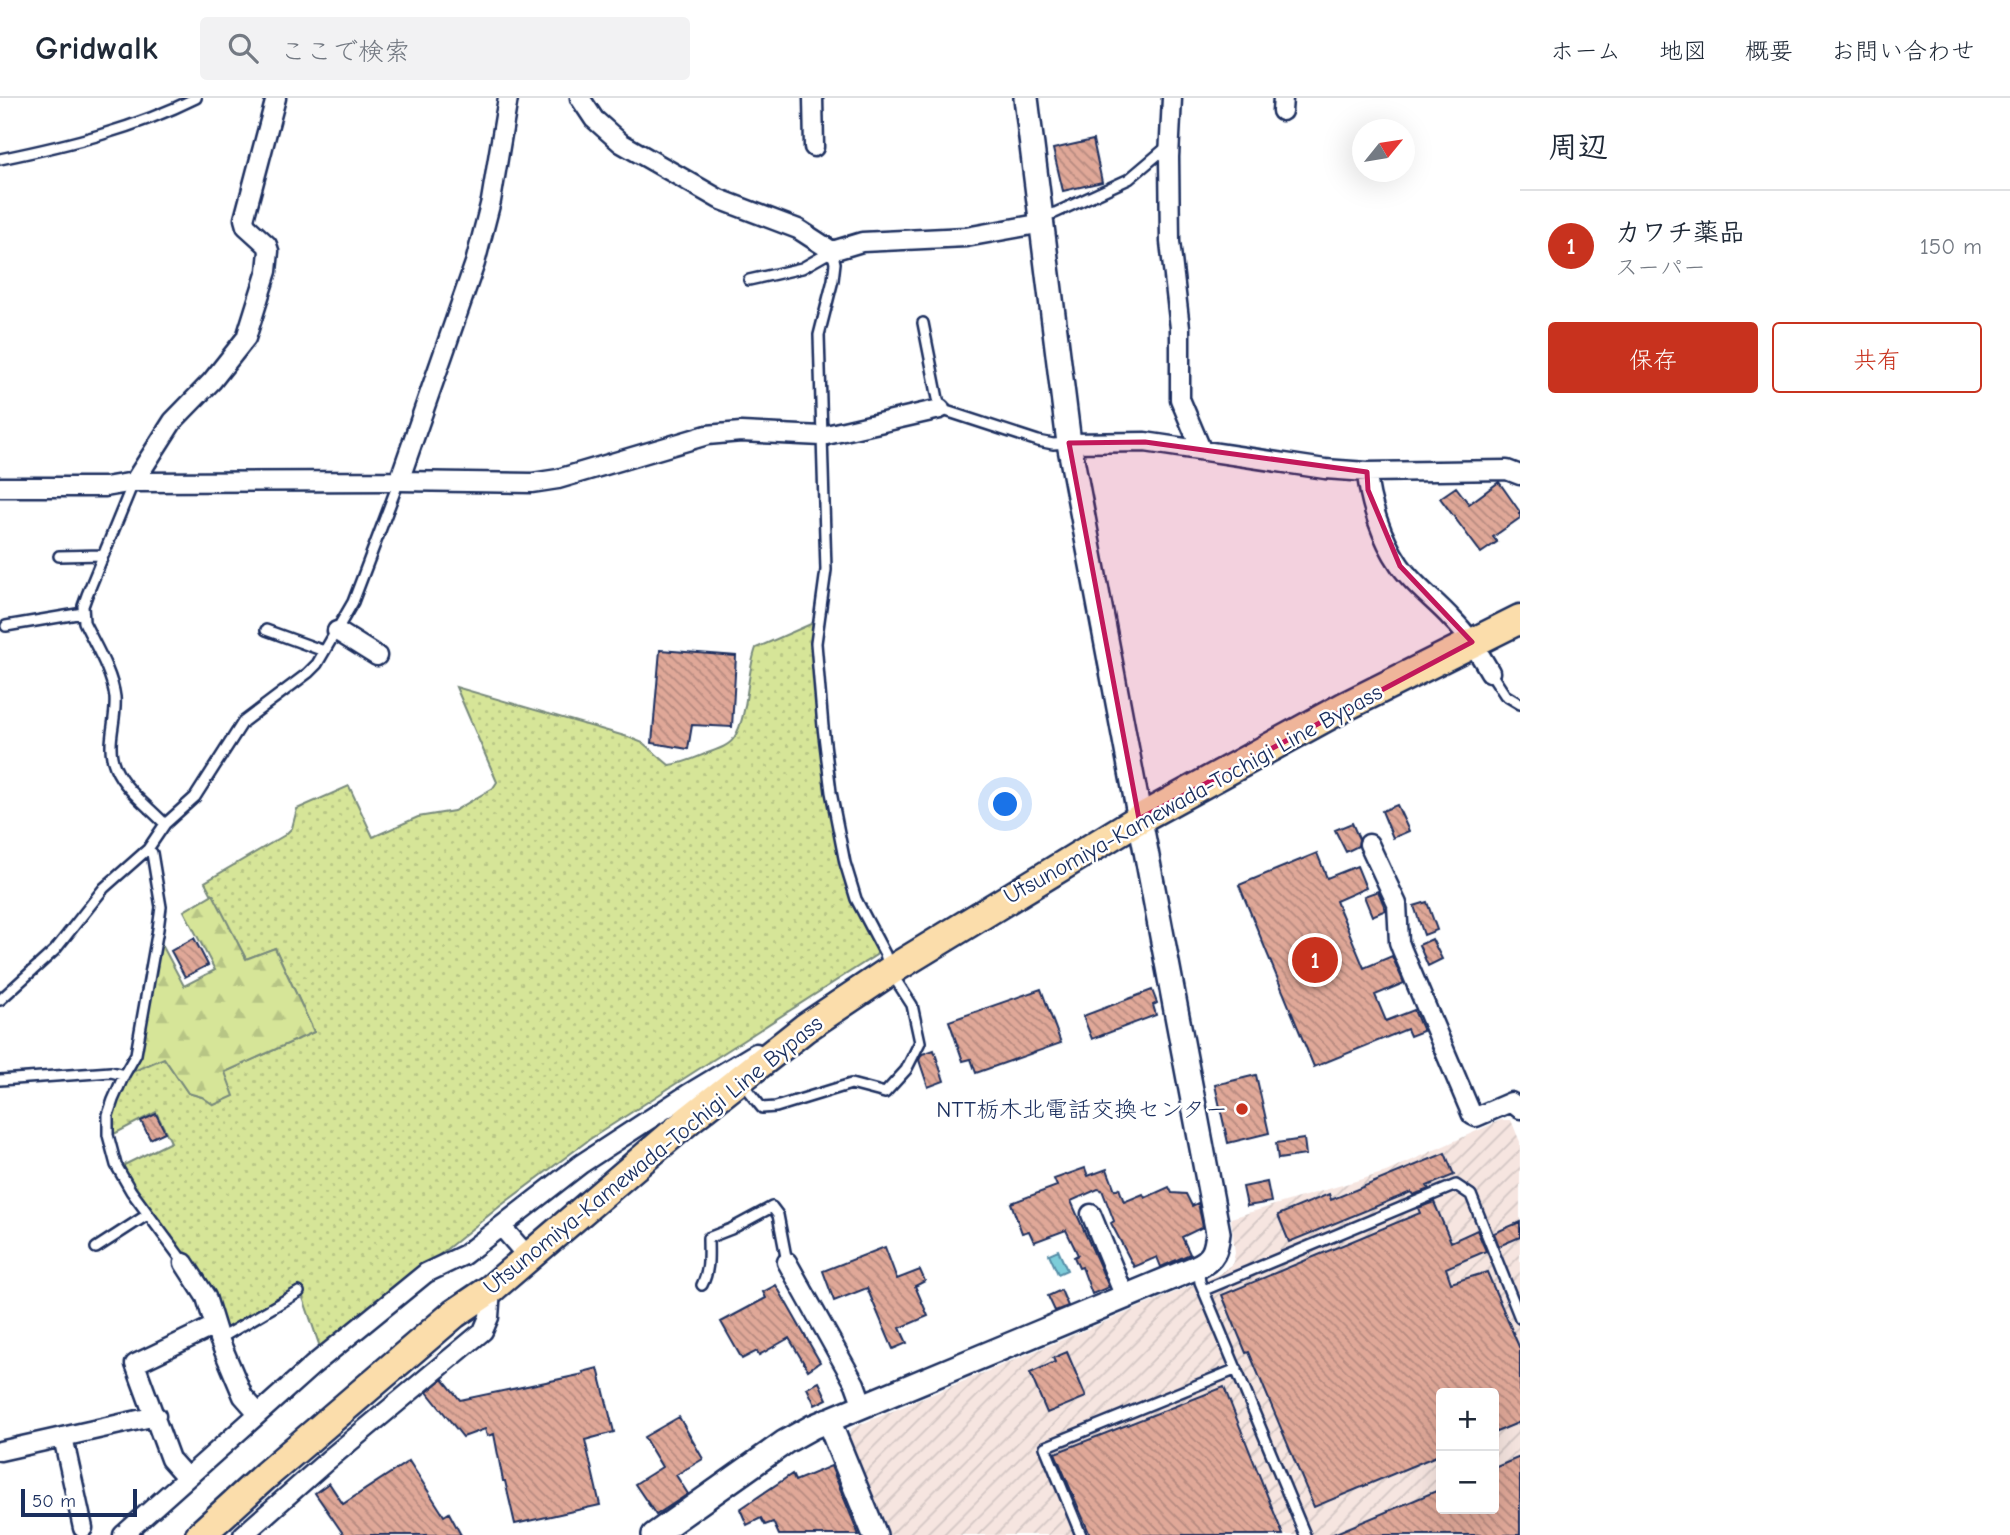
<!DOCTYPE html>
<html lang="ja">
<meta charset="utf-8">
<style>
:root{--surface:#fff;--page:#f2f2f3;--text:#1f2937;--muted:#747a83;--line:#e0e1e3;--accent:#c8321e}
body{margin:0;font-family:"Comic Neue","Klee One",sans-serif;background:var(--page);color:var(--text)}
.controls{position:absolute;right:21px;bottom:21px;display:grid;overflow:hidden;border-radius:7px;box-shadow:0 7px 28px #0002}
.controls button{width:63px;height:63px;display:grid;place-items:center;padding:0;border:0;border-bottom:2px solid var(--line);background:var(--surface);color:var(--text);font:35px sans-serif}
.compass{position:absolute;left:1352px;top:21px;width:63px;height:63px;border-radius:50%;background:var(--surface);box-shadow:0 7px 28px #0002;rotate:60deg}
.scale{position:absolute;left:21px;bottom:18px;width:116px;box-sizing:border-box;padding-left:7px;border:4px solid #1b2f5e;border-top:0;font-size:19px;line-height:24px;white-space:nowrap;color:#1b2f5e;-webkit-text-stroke:5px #fff;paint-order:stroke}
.you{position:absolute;left:1006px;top:707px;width:24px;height:24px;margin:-18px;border:5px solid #fff;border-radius:50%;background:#1a73e8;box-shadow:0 0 0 10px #1a73e833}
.badge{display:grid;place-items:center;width:46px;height:46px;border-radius:50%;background:var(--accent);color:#fff;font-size:23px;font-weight:700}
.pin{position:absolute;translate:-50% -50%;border:4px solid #fff;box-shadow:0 2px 7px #0006}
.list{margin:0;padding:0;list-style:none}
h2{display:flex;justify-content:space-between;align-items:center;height:91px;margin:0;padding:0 28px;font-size:30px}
h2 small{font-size:23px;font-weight:400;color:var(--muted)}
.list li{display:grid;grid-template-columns:46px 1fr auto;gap:21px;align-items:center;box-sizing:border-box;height:112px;padding:0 28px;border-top:2px solid var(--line)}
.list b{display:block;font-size:26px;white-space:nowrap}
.list p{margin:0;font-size:23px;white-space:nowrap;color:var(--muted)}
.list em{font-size:23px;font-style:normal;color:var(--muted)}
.actions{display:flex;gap:14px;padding:21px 28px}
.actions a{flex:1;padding:16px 0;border:2px solid var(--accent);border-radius:7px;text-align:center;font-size:24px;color:var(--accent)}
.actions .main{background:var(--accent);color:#fff}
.icon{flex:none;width:38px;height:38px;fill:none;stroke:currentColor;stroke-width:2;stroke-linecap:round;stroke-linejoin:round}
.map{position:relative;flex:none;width:1520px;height:1437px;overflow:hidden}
header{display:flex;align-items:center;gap:42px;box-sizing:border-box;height:98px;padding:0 35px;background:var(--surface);border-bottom:2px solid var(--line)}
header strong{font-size:33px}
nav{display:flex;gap:38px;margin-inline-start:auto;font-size:24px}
.search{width:490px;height:63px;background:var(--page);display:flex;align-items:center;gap:18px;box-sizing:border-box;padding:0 24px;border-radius:7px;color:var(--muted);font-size:26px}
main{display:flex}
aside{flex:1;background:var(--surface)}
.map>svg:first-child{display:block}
.industrial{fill:url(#industrial-furrows);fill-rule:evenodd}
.grass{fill:url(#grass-dots);stroke:#788a7b;stroke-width:2}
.forest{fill:url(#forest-firs);stroke:#788a7b;stroke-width:2}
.water{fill:#7dcdd9;stroke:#568ea8;stroke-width:2}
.building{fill:url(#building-back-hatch);stroke:#1b2f5e;stroke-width:2}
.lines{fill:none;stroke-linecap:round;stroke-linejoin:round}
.service-casing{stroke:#1b2f5e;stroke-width:14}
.minor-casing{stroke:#1b2f5e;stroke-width:23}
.tertiary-casing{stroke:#1b2f5e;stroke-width:28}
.primary-casing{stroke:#1b2f5e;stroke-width:33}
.service{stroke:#fff;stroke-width:9}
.minor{stroke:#fff;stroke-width:18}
.tertiary{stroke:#fff;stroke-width:23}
.primary{stroke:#fbddab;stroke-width:28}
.marked{fill:#c2185b;fill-opacity:0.2;stroke:#c2185b;stroke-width:5;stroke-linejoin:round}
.poi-dot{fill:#c8321e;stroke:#fff;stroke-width:2.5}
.labels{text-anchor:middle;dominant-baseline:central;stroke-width:5;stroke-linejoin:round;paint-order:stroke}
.street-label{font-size:23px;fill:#1b2f5e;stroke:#fff}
.poi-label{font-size:23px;fill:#1b2f5e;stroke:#fff;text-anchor:end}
</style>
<header>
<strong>Gridwalk</strong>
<div class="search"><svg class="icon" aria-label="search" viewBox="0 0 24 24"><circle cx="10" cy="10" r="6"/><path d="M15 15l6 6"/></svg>ここで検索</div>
<nav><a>ホーム</a><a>地図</a><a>概要</a><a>お問い合わせ</a></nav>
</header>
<main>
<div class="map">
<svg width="1520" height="1437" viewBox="0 0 1520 1437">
<defs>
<pattern id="industrial-furrows" width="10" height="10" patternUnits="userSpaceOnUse" patternTransform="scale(1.75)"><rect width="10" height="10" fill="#f6e5e0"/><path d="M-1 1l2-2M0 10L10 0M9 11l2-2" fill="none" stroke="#d2c5c3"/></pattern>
<pattern id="grass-dots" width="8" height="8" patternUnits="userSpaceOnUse" patternTransform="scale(1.75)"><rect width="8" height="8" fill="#d6e598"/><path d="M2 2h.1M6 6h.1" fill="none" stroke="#b7c585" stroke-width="1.8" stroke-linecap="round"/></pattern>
<pattern id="forest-firs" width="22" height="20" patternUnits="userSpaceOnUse" patternTransform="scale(1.75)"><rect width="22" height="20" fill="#d6e598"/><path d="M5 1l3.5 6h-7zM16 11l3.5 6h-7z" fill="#b7c585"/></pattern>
<pattern id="building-back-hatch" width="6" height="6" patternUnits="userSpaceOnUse" patternTransform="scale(1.75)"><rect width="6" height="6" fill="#e0a898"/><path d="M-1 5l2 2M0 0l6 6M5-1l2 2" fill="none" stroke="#b5897f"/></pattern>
</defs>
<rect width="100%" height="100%" fill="#fff"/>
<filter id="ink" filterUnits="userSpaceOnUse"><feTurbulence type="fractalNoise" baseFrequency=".0143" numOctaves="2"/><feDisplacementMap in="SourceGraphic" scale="14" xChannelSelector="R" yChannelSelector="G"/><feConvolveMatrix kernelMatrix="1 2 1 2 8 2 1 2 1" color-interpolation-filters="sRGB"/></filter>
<g filter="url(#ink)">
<path class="industrial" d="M 1501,1022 L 1511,1022 L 1520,1044 L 1520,1437 L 888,1437 L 848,1340 L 852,1330 L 1219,1176 L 1232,1167 L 1235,1155 L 1231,1120 L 1386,1074 ZM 1441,1295 L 1494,1295 L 1494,1411 L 1441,1411 Z"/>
<path class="grass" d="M 813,525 L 817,599 L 842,762 L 879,852 L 876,857 L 590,1041 L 499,1109 L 321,1252 L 299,1188 L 223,1232 L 120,1069 L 171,1044 L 156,1014 L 112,1037 C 112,1020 118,984 133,974 C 142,967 153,964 164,960 L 188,995 L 202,999 L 225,974 L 314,934 L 275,850 L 246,861 L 205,784 L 285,737 L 292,730 L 297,711 L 349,688 L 373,739 L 418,719 L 454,713 L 493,690 L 497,684 L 456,589 L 628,639 L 643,645 L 669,667 C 682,666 693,661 705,656 C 715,652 728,649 734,640 C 749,616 746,577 756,550 Z"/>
<path class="forest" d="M 213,796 L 246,861 L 275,850 L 314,934 L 225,974 L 234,998 L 214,1007 L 202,999 L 188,995 L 164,960 L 134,973 L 140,958 L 160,843 L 184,888 L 215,872 L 184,813 Z"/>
<path class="water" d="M 1058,1152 L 1067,1172 L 1058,1176 L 1049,1156 Z"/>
<path class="building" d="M 1093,42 L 1102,84 L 1063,93 L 1053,51 Z
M 1499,384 L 1520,414 L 1520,420 L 1493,439 L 1497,444 L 1481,455 L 1440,400 L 1456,389 L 1469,406 Z
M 660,552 L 736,558 L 732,629 L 692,627 L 688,651 L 652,645 Z
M 1397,707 L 1409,733 L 1393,740 L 1382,713 Z
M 1352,725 L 1359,741 L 1358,748 L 1346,754 L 1335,732 Z
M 1317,755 L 1327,780 L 1357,768 L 1366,790 L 1336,803 L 1364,870 L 1392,858 L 1404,885 L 1375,897 L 1386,923 L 1414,912 L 1423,933 L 1410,938 L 1407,931 L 1314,969 L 1239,787 Z
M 1378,793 L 1386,812 L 1372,818 L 1364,798 Z
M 1427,804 L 1437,832 L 1424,837 L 1414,808 Z
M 194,840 L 208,867 L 185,879 L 171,853 Z
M 1432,841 L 1442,861 L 1428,868 L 1419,847 Z
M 1041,891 L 1061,945 L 976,975 L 971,961 L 963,963 L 949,923 Z
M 1152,892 L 1157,905 L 1153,907 L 1156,917 L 1092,941 L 1083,918 Z
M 934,952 L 944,983 L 928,989 L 919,962 L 922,956 Z
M 1256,977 L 1269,1035 L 1228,1045 L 1215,987 Z
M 156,1016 L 165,1034 L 150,1041 L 141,1023 Z
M 1304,1041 L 1306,1057 L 1278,1061 L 1276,1045 Z
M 1445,1055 L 1454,1077 L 1427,1088 L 1429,1091 L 1413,1097 L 1411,1094 L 1289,1144 L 1278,1117 L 1329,1096 L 1331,1102 Z
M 1085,1070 L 1088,1078 L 1107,1071 L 1115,1092 L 1119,1090 L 1124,1104 L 1143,1096 L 1145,1100 L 1169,1089 L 1172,1095 L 1186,1096 L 1192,1108 L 1198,1105 L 1203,1129 L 1182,1139 L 1190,1156 L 1161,1169 L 1157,1159 L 1134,1169 L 1111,1125 L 1114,1123 L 1102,1092 L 1098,1091 L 1071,1103 L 1109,1189 L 1092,1196 L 1082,1169 L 1079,1170 L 1074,1159 L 1078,1157 L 1066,1132 L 1034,1144 L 1029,1133 L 1022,1135 L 1011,1105 L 1057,1088 L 1054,1081 Z
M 1267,1084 L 1271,1104 L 1247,1108 L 1243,1089 Z
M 1434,1104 L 1451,1144 L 1477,1132 L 1486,1153 L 1446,1170 L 1451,1185 L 1487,1174 L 1520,1251 L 1520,1324 L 1494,1335 L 1494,1295 L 1441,1295 L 1441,1356 L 1314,1409 L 1249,1254 L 1246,1255 L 1222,1197 L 1420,1115 L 1418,1110 Z
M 1520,1124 L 1520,1139 L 1499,1148 L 1494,1135 Z
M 885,1149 L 897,1181 L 920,1172 L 925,1183 L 915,1188 L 928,1218 L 900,1230 L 907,1245 L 893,1251 L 867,1190 L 834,1203 L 823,1173 Z
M 776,1187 L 820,1264 L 808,1272 L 789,1240 L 759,1257 L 757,1253 L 742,1261 L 721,1224 L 766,1200 L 763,1194 Z
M 1061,1192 L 1068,1208 L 1055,1213 L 1048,1198 Z
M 1067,1254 L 1086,1299 L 1047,1315 L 1030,1275 L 1055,1264 L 1053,1260 Z
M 598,1270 L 614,1334 L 585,1342 L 600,1407 L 515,1426 L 505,1383 L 503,1383 L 494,1336 L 487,1338 L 485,1331 L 463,1339 L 427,1294 L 443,1281 L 460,1302 L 584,1276 L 583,1274 Z
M 819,1284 L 827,1301 L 815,1307 L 807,1290 Z
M 1224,1289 L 1283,1437 L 1090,1437 L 1055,1355 Z
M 679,1319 L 703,1361 L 676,1377 L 688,1396 L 656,1417 L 635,1386 L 662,1369 L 644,1339 Z
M 1520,1359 L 1520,1437 L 1331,1437 L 1441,1391 L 1441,1411 L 1494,1411 L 1494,1370 Z
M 409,1363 L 444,1418 L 449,1415 L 461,1437 L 344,1437 L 315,1395 L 329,1385 L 343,1406 Z
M 831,1368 L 859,1437 L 779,1437 L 773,1424 L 765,1427 L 761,1420 L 747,1427 L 740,1411 L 792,1376 L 795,1383 Z"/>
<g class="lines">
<g class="service-casing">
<path id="service" d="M 0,61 C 68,47 134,31 196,0
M 1042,118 L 1055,115 L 1129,81 L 1168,48
M 923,225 L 940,311 L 1038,343 L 1053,346 L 1068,345
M 133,385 L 87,497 L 83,508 L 84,524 C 95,547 112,574 115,599 C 117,624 105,646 115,669 C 124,691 149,709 165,726
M 59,458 L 103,457
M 6,528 L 83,515
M 266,532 L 324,553
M 1490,574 L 1505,597 L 1520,606
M 148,751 L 152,755 L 161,809 L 158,831 L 136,956 L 124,977 L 113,1002 L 108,1017 L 108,1037 L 116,1067 L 131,1093 L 184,1165
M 0,902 L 55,852 L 104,790 L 148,751 L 165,726 L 195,699 L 243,624 L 308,575 L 317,566 L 353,504 L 399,383
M 0,982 L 111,974 L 124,977
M 741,984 L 762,1010 L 776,1009 L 851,986 L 885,995 L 906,972 L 920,944 L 912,907 L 890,873 L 885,856 L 856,801 L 845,765 L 831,694 L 823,629 L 816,545 L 826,472 L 819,237 L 833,182 L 835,165 L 832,153 L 802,170 L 749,182
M 96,1150 L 147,1117
M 1198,1171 L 1200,1184 L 1305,1437
M 702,1187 C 710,1172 708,1156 708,1140 L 731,1131 L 772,1109 L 778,1117 L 787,1164
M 1204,1192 L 1456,1087 L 1471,1097 L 1520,1220
M 219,1241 L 299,1194
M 1081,1437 L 1045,1349 L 1237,1271"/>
</g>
<g class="minor-casing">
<path id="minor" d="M 580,0 L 594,21 L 621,45 L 719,101 L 798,131 L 832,153 L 862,144 L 966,139 L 1043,125
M 813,0 L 814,49
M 1172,0 L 1169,59 L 1170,144 L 1180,230 L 1180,301 L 1201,351
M 1282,13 L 1283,0
M 1069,345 L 1145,344 L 1325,371 L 1367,374 L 1507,372 L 1520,377
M 1367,374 C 1369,404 1382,441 1399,466 C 1412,486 1436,503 1452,521 C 1468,537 1479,555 1490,574
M 399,383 L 475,165 L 491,103 L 508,0
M 134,384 L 173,323 L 212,283 L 246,240 L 267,173 L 269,153 L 267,147 L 246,128 L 244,121 L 276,0
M 0,389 L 105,389 L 134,384 L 399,383 L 532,385 L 558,381 L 707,337 L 741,334 L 822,338 L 940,311
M 337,533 L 377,558
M 1369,746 L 1397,806 L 1399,844 L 1402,852 L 1472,1017 L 1476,1019 L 1511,1004 L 1520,1011
M 1091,1116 L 1125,1199
M 501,1128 L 528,1159
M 787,1164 L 855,1286 L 863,1308
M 184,1165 L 206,1199 L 219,1241 L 243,1298 L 258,1315
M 63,1339 L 83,1430
M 0,1353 L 156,1318
M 186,1379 L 170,1361 L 135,1266 L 214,1228
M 123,1437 L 312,1268 L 426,1175 L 464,1157 L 581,1066 L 688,996 L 756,955
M 243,1437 L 328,1362 L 483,1233 L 489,1219 L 491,1191"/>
</g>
<g class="tertiary-casing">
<path id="tertiary" d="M 828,1322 L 875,1437
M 654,1437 L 785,1344 L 812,1329 L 1197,1169 C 1214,1161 1216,1152 1218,1135 L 1069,345 L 1026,0"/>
</g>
<g class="primary-casing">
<path id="primary" d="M 200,1437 L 266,1377 L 454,1216 L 491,1191 L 691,1020 L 805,930 L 890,873 L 1139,721 L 1344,609 L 1520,521"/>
</g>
<use href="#service" class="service"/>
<use href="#minor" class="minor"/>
<use href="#tertiary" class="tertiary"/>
<use href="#primary" class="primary"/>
</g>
</g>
<path class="marked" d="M 1145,344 L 1367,374 L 1368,392 L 1400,468 L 1472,544 L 1139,721 L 1069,345 Z"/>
<circle class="poi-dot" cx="1242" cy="1011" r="7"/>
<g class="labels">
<g class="street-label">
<text transform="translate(1193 696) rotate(-29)">Utsunomiya-Kamewada-Tochigi Line Bypass</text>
<text transform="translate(653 1057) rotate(-39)">Utsunomiya-Kamewada-Tochigi Line Bypass</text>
</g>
<g class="poi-label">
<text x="1228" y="1011">NTT栃木北電話交換センター</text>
</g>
</g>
</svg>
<div class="controls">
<button>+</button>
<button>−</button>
</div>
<svg class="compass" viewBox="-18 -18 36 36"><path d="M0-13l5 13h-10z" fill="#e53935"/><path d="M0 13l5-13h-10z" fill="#747a83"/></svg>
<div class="scale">50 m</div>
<div class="you"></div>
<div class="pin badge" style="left:1315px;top:862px">1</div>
</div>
<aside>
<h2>周辺<small></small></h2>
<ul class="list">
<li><span class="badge">1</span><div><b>カワチ薬品</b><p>スーパー</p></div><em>150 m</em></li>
</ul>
<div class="actions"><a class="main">保存</a><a>共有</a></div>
</aside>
</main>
